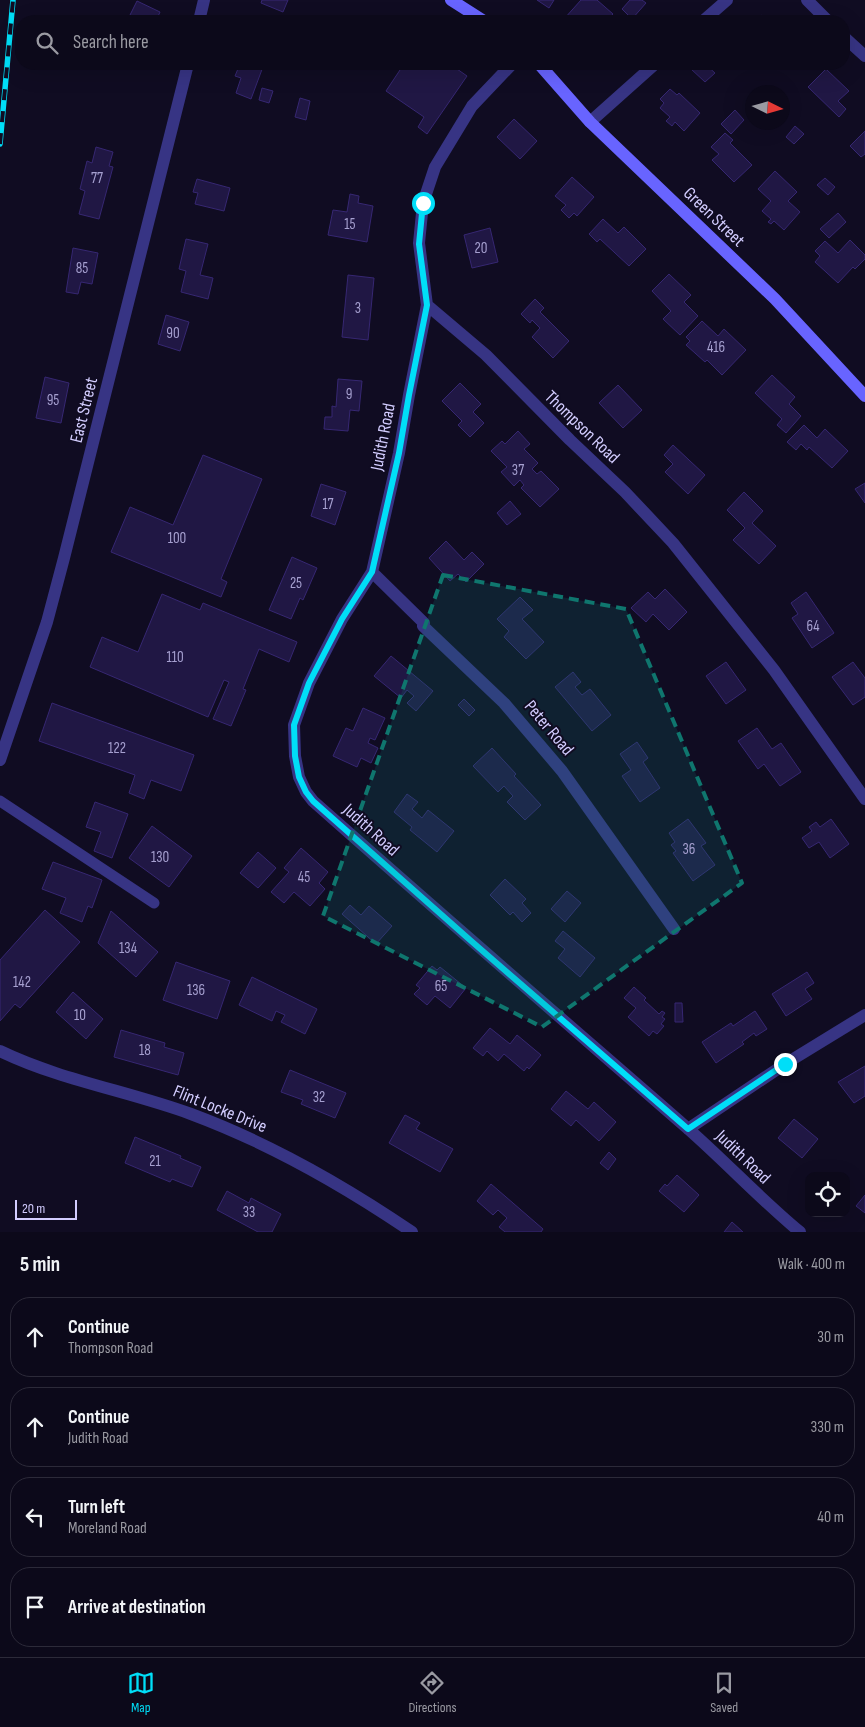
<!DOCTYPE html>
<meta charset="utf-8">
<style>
:root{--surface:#0c091a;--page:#1a1727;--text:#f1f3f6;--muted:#9a9aa2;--line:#2c2a39;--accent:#00def8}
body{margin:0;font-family:"Sofia Sans Condensed",sans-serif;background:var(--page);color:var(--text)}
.controls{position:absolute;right:15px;bottom:15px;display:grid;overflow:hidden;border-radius:10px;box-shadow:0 5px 20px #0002}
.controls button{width:45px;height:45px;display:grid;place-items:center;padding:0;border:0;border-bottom:1px solid var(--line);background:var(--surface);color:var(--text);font:25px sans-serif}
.compass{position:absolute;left:745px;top:85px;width:45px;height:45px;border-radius:50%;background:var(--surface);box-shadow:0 5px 20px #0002;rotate:95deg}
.scale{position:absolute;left:15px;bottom:12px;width:62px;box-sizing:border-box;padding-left:5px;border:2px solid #d3cdff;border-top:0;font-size:14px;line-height:18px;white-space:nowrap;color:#d3cdff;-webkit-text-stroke:4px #100c22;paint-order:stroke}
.stop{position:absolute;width:15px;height:15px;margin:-11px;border:4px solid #00def8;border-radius:50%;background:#fff}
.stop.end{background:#00def8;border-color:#fff;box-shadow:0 1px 5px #0008}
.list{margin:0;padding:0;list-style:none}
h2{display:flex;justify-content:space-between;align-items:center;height:65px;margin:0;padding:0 20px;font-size:21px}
h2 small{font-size:16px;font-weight:400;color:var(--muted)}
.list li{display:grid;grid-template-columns:32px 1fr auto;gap:15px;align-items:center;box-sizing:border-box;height:80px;margin:0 10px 10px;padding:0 10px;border:1px solid var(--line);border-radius:20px}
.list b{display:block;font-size:19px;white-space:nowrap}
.list p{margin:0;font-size:16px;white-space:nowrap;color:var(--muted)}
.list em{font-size:16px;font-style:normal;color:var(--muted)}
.icon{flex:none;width:28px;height:28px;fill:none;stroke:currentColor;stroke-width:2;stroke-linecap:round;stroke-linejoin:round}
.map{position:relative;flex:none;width:865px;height:1232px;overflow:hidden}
.search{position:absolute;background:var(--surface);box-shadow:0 5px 20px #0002;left:15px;right:15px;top:15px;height:55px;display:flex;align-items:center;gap:12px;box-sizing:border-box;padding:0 18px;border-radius:20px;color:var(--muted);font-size:19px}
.sheet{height:425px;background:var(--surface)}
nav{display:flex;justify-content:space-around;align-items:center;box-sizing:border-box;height:70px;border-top:1px solid var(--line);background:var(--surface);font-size:14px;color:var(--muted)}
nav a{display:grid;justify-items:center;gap:2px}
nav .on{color:var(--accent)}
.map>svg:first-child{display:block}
.building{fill:#201744;stroke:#362772}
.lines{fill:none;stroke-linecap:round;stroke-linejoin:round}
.service{stroke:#373484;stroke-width:11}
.minor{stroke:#373484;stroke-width:12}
.tertiary{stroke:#373484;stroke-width:12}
.secondary{stroke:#6864ff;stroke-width:12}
.rail-casing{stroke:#00def8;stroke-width:5.5}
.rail{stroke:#100c22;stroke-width:4;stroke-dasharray:11;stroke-linecap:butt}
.route{stroke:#00def8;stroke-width:6}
.marked{fill:#0f766e;fill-opacity:0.2;stroke:#0f766e;stroke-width:4;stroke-dasharray:10 6;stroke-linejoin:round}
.labels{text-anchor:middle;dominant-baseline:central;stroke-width:4;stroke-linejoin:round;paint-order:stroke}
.number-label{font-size:15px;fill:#a6a0d0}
.street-label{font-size:18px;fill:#d3cdff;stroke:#100c22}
</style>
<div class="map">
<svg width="865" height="1232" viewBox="0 0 865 1232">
<rect width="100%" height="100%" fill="#100c22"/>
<path class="building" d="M 262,0 L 288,0 L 283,12 L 261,3 Z
M 537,0 L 554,0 L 549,8 Z
M 581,0 L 597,0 L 613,14 L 607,20 L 605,18 L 602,21 L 566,21 L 564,19 Z
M 630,0 L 642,0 L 646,3 L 632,19 L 622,9 Z
M 137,1 L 160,12 L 156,21 L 127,21 Z
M 762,15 L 768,21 L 773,16 L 778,21 L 755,21 Z
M 240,64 L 264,64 L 251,99 L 236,93 L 241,78 L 235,76 Z
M 404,64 L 456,64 L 459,66 L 457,69 L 467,76 L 427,134 L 418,127 L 424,117 L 386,91 Z
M 696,64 L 705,64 L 715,73 L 705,82 L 691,69 Z
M 826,69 L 849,91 L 838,101 L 846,109 L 839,117 L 808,87 Z
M 262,88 L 273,91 L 269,103 L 259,100 Z
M 670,89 L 677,95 L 679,93 L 700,113 L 684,131 L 675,122 L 672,126 L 666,121 L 670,117 L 660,108 L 664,103 L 660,99 Z
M 300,98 L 310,101 L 306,120 L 295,117 Z
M 735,110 L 744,120 L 731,134 L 721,124 Z
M 514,119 L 537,141 L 520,159 L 497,137 Z
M 795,126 L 804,134 L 794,144 L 786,137 Z
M 865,131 L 865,154 L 861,157 L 850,146 Z
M 725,133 L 733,140 L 730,143 L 752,165 L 734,182 L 712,160 L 719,154 L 711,147 Z
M 96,147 L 113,152 L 109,166 L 113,167 L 99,219 L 79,214 L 85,191 L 80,189 L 87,161 L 92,163 Z
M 775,171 L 797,192 L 788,201 L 800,212 L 784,230 L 774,221 L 771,224 L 768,222 L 771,219 L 762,211 L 771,201 L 758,189 Z
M 572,177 L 594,197 L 577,216 L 574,213 L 569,218 L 561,210 L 566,205 L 555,196 Z
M 825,178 L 835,187 L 828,195 L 817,185 Z
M 197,179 L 230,188 L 224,211 L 195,204 L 198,193 L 193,192 Z
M 350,194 L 359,196 L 358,203 L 373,206 L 367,242 L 328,235 L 333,210 L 347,212 Z
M 838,213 L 846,222 L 829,238 L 820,229 Z
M 603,219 L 618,233 L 624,227 L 646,249 L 629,266 L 600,239 L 597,242 L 589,234 Z
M 490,228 L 498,262 L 472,268 L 464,235 Z
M 186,239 L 208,244 L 200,275 L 213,278 L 208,299 L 181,292 L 186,271 L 179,269 Z
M 850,240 L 865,255 L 865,259 L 855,269 L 853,267 L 838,283 L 815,262 L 820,256 L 815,251 L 825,241 L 838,253 Z
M 73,248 L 98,253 L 92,284 L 81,282 L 78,294 L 66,292 Z
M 669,274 L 691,295 L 684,302 L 698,316 L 680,335 L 663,319 L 671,311 L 652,291 Z
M 348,275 L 374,278 L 368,340 L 342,337 Z
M 535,299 L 544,308 L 540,312 L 569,341 L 553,358 L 532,337 L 540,328 L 532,320 L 530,323 L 521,314 Z
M 166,315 L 189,322 L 180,351 L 158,344 Z
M 702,321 L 718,336 L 724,329 L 746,350 L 722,375 L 707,360 L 705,362 L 686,345 L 690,341 L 686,337 Z
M 772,375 L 795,397 L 789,404 L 801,416 L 786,433 L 777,425 L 782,419 L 755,393 Z
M 45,377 L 69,383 L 61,423 L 36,418 Z
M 338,379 L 362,381 L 359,411 L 350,410 L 348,431 L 324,429 L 325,417 L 332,417 L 332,406 L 336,407 Z
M 460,383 L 481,404 L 473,412 L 484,423 L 470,437 L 458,425 L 462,421 L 442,401 Z
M 618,385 L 642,410 L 623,428 L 599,403 Z
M 804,425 L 817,438 L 825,429 L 848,451 L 832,468 L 809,447 L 807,450 L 801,444 L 796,450 L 787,442 Z
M 518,431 L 530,444 L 524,449 L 538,463 L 532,469 L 537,474 L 541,471 L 559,489 L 540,507 L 521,488 L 524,485 L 520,480 L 514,486 L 501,472 L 507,467 L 491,451 L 502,441 L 505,444 Z
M 673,445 L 705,475 L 688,494 L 665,472 L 673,464 L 664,455 Z
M 203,455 L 262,479 L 221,579 L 227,582 L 221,597 L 111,552 L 130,507 L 173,525 Z
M 865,483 L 865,503 L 855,489 Z
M 321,484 L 346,492 L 335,525 L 311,516 Z
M 744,492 L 763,511 L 752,523 L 776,546 L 759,564 L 733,540 L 745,528 L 727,510 Z
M 510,501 L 521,514 L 507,525 L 497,513 Z
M 446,541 L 464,560 L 472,552 L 484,564 L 466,582 L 458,574 L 450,581 L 429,558 Z
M 292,557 L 317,568 L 303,600 L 300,598 L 291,619 L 269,610 Z
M 665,589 L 687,612 L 669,630 L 653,614 L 646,622 L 631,608 L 648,592 L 655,599 Z
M 806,592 L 834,633 L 812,648 L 792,618 L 798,614 L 791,603 Z
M 162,594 L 200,610 L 203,603 L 297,642 L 289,662 L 259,649 L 243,689 L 246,690 L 231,726 L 213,719 L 229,682 L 224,680 L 208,717 L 90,667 L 102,637 L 138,652 Z
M 520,597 L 533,610 L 522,619 L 544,642 L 526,659 L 504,637 L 509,631 L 497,619 Z
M 391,656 L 433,691 L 416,711 L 407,703 L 414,696 L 407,690 L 401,698 L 374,676 Z
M 726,662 L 746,690 L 726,704 L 706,676 Z
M 853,662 L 865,678 L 865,697 L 853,705 L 832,677 Z
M 573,672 L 581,682 L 575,687 L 582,695 L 590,689 L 611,715 L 592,731 L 555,687 Z
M 464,699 L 475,710 L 469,716 L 458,705 Z
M 52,703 L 194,755 L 181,791 L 151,780 L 144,799 L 129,793 L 135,775 L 39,741 Z
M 363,708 L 385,718 L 375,740 L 370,738 L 368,743 L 378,748 L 371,763 L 361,758 L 357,767 L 333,756 L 346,728 L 353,731 Z
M 757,728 L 772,749 L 781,743 L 801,772 L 780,786 L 764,764 L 758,769 L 738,741 Z
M 637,742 L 648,758 L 643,762 L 660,788 L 640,802 L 622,776 L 631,770 L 620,754 Z
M 492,748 L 516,774 L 514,776 L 541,805 L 525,820 L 507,802 L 513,796 L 504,786 L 498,792 L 473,766 Z
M 407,794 L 418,802 L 412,809 L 422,818 L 428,810 L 454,831 L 437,852 L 410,830 L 412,827 L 394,812 Z
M 95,802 L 128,814 L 112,858 L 94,851 L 101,832 L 86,827 Z
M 688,819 L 706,843 L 701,846 L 715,865 L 693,881 L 673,853 L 676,851 L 671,845 L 675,842 L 669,833 Z
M 831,819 L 849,844 L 830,858 L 819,842 L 809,848 L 802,838 L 812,831 L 809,827 L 816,822 L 820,827 Z
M 152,826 L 192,856 L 169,887 L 129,858 Z
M 301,848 L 328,872 L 319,883 L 325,889 L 310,906 L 294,892 L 284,903 L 271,892 L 289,872 L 284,868 Z
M 258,852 L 276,868 L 258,888 L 240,873 Z
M 53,862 L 102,880 L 92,908 L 88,906 L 82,922 L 60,913 L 66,898 L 42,889 Z
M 505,879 L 526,899 L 522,903 L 531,913 L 522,922 L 513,912 L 510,915 L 490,895 Z
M 567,891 L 581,903 L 565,922 L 551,909 Z
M 350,905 L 361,915 L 369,906 L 392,926 L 376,944 L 342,914 Z
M 45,910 L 80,942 L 20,1008 L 15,1004 L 0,1021 L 0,960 Z
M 111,911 L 158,952 L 136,977 L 98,943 Z
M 563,931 L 595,958 L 580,977 L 558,958 L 565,949 L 555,941 Z
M 176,962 L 230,981 L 217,1019 L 163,1000 Z
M 432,966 L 437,970 L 440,967 L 466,988 L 450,1008 L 435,996 L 427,1005 L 414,994 L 420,988 L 416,985 Z
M 807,972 L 814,983 L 805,989 L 812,999 L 786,1016 L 772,994 Z
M 252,977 L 317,1009 L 305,1034 L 281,1022 L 285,1015 L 276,1011 L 272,1021 L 239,1005 Z
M 634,987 L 646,998 L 644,1000 L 659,1014 L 662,1011 L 665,1013 L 662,1017 L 665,1019 L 661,1024 L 664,1026 L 657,1034 L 653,1031 L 649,1036 L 628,1017 L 636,1008 L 624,998 Z
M 73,992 L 103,1019 L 86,1039 L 56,1012 Z
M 675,1003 L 682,1003 L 683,1022 L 675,1022 Z
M 755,1011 L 767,1029 L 756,1036 L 754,1033 L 742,1042 L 744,1044 L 716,1063 L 702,1042 L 731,1023 L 733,1026 Z
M 490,1028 L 510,1044 L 517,1035 L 541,1055 L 529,1069 L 527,1067 L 524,1071 L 504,1054 L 498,1061 L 487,1051 L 483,1056 L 473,1048 Z
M 121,1030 L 165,1043 L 164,1047 L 184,1053 L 178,1075 L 114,1057 Z
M 865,1066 L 865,1096 L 854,1103 L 838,1082 Z
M 290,1070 L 346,1093 L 335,1118 L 301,1104 L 303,1100 L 281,1092 Z
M 566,1091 L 588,1109 L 594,1102 L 616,1122 L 599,1141 L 576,1120 L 571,1126 L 551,1109 Z
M 405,1115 L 420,1123 L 416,1129 L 453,1149 L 440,1172 L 389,1143 Z
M 794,1119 L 818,1139 L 802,1158 L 778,1138 Z
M 135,1137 L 181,1156 L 180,1158 L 201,1167 L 192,1187 L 172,1179 L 170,1182 L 125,1163 Z
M 609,1152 L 616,1159 L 608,1170 L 600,1163 Z
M 677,1175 L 699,1195 L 684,1212 L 659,1191 L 665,1184 L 667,1186 Z
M 491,1184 L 543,1229 L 541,1232 L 505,1232 L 499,1227 L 507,1218 L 498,1210 L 493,1215 L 477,1201 Z
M 227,1191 L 249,1203 L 251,1198 L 281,1214 L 272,1232 L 258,1232 L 217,1210 Z
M 865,1195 L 865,1213 L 856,1206 Z
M 732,1222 L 743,1232 L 724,1232 Z"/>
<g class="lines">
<path class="service" d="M 0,801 L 154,903"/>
<path class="minor" d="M 807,0 L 828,21
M 703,21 L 727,0
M 844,37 L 865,56
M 512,64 L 472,106 L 435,167 L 423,203 L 419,243 L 427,305 L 486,355 L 570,440 L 625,492 L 673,543 L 774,670 L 865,799
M 590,122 L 655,64
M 427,305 L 409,395 L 399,453 L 372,572 L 342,619 L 309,683 L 294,725 L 295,756 L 299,777 L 306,792 L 313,801 C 437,911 562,1019 686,1127 C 725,1161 760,1199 800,1232
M 372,572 L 424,623 L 423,626 L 504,703 L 562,771 L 674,929
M 0,1051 C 60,1080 128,1091 191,1114 C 269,1143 343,1185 412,1232
M 688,1129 L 785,1064 L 865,1015"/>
<path class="tertiary" d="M 199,21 L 204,0
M 0,760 L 47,622 L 64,558 L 188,64"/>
<path class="secondary" d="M 451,0 L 484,21
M 539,64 L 590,122 L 775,299 L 865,396"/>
<g class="rail-casing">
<path id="rail" d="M 0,144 L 13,0"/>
</g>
<use href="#rail" class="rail"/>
</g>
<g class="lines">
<path class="route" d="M 423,203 L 419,244 L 427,305 L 409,395 L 399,453 L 372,572 L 342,619 L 309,683 L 294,725 L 295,756 L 299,777 L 306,792 L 313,801 L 470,940 L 688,1129 L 785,1064"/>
</g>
<path class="marked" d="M 443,575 L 626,609 L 742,883 L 542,1027 L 323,916 Z"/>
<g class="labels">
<g class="number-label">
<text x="97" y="178">77</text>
<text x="350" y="224">15</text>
<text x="481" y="248">20</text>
<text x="82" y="268">85</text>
<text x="358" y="308">3</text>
<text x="173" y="333">90</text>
<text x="716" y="347">416</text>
<text x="349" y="394">9</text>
<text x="53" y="400">95</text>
<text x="518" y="470">37</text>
<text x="328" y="504">17</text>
<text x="177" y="538">100</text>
<text x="296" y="583">25</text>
<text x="813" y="626">64</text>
<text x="175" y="657">110</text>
<text x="117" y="748">122</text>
<text x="689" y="849">36</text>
<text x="160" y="857">130</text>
<text x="304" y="877">45</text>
<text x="128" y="948">134</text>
<text x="22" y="982">142</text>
<text x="441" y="986">65</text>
<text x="196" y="990">136</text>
<text x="80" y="1015">10</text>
<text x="145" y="1050">18</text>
<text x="319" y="1097">32</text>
<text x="155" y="1161">21</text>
<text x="249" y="1212">33</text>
</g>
<g class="street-label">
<text transform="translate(714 217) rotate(44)">Green Street</text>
<text transform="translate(84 410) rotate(-76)">East Street</text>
<text transform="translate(582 427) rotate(44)">Thompson Road</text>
<text transform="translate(383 437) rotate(-79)">Judith Road</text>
<text transform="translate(549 728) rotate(50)">Peter Road</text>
<text transform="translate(371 830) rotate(42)">Judith Road</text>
<text transform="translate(220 1109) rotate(22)">Flint Locke Drive</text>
<text transform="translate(743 1157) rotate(44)">Judith Road</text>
</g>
</g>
</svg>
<div class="controls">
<button><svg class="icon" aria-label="locate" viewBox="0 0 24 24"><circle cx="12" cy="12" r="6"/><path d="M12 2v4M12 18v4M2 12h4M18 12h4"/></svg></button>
</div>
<svg class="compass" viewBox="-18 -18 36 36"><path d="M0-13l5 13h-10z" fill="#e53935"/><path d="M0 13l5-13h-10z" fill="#9a9aa2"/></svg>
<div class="scale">20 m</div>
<div class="stop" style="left:423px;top:203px"></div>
<div class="stop end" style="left:785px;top:1064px"></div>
<div class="search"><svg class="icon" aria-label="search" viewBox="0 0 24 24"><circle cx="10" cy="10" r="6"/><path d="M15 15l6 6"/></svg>Search here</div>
</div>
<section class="sheet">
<h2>5 min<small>Walk · 400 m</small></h2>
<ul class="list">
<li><svg class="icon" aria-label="ahead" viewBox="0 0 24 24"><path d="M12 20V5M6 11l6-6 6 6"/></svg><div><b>Continue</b><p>Thompson Road</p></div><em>30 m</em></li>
<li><svg class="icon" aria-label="ahead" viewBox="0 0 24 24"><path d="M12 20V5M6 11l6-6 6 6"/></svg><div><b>Continue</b><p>Judith Road</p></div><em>330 m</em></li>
<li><svg class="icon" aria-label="left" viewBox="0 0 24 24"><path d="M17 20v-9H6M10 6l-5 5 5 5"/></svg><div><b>Turn left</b><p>Moreland Road</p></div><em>40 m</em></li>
<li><svg class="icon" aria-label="arrive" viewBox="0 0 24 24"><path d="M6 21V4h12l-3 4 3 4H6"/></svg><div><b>Arrive at destination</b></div></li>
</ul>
</section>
<nav>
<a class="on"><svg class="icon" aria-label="map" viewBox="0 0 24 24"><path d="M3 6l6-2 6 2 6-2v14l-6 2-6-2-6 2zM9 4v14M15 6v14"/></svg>Map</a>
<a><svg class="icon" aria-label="directions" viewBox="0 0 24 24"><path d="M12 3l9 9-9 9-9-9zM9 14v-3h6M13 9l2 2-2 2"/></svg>Directions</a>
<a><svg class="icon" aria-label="saved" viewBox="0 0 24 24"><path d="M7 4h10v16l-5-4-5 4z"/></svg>Saved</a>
</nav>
